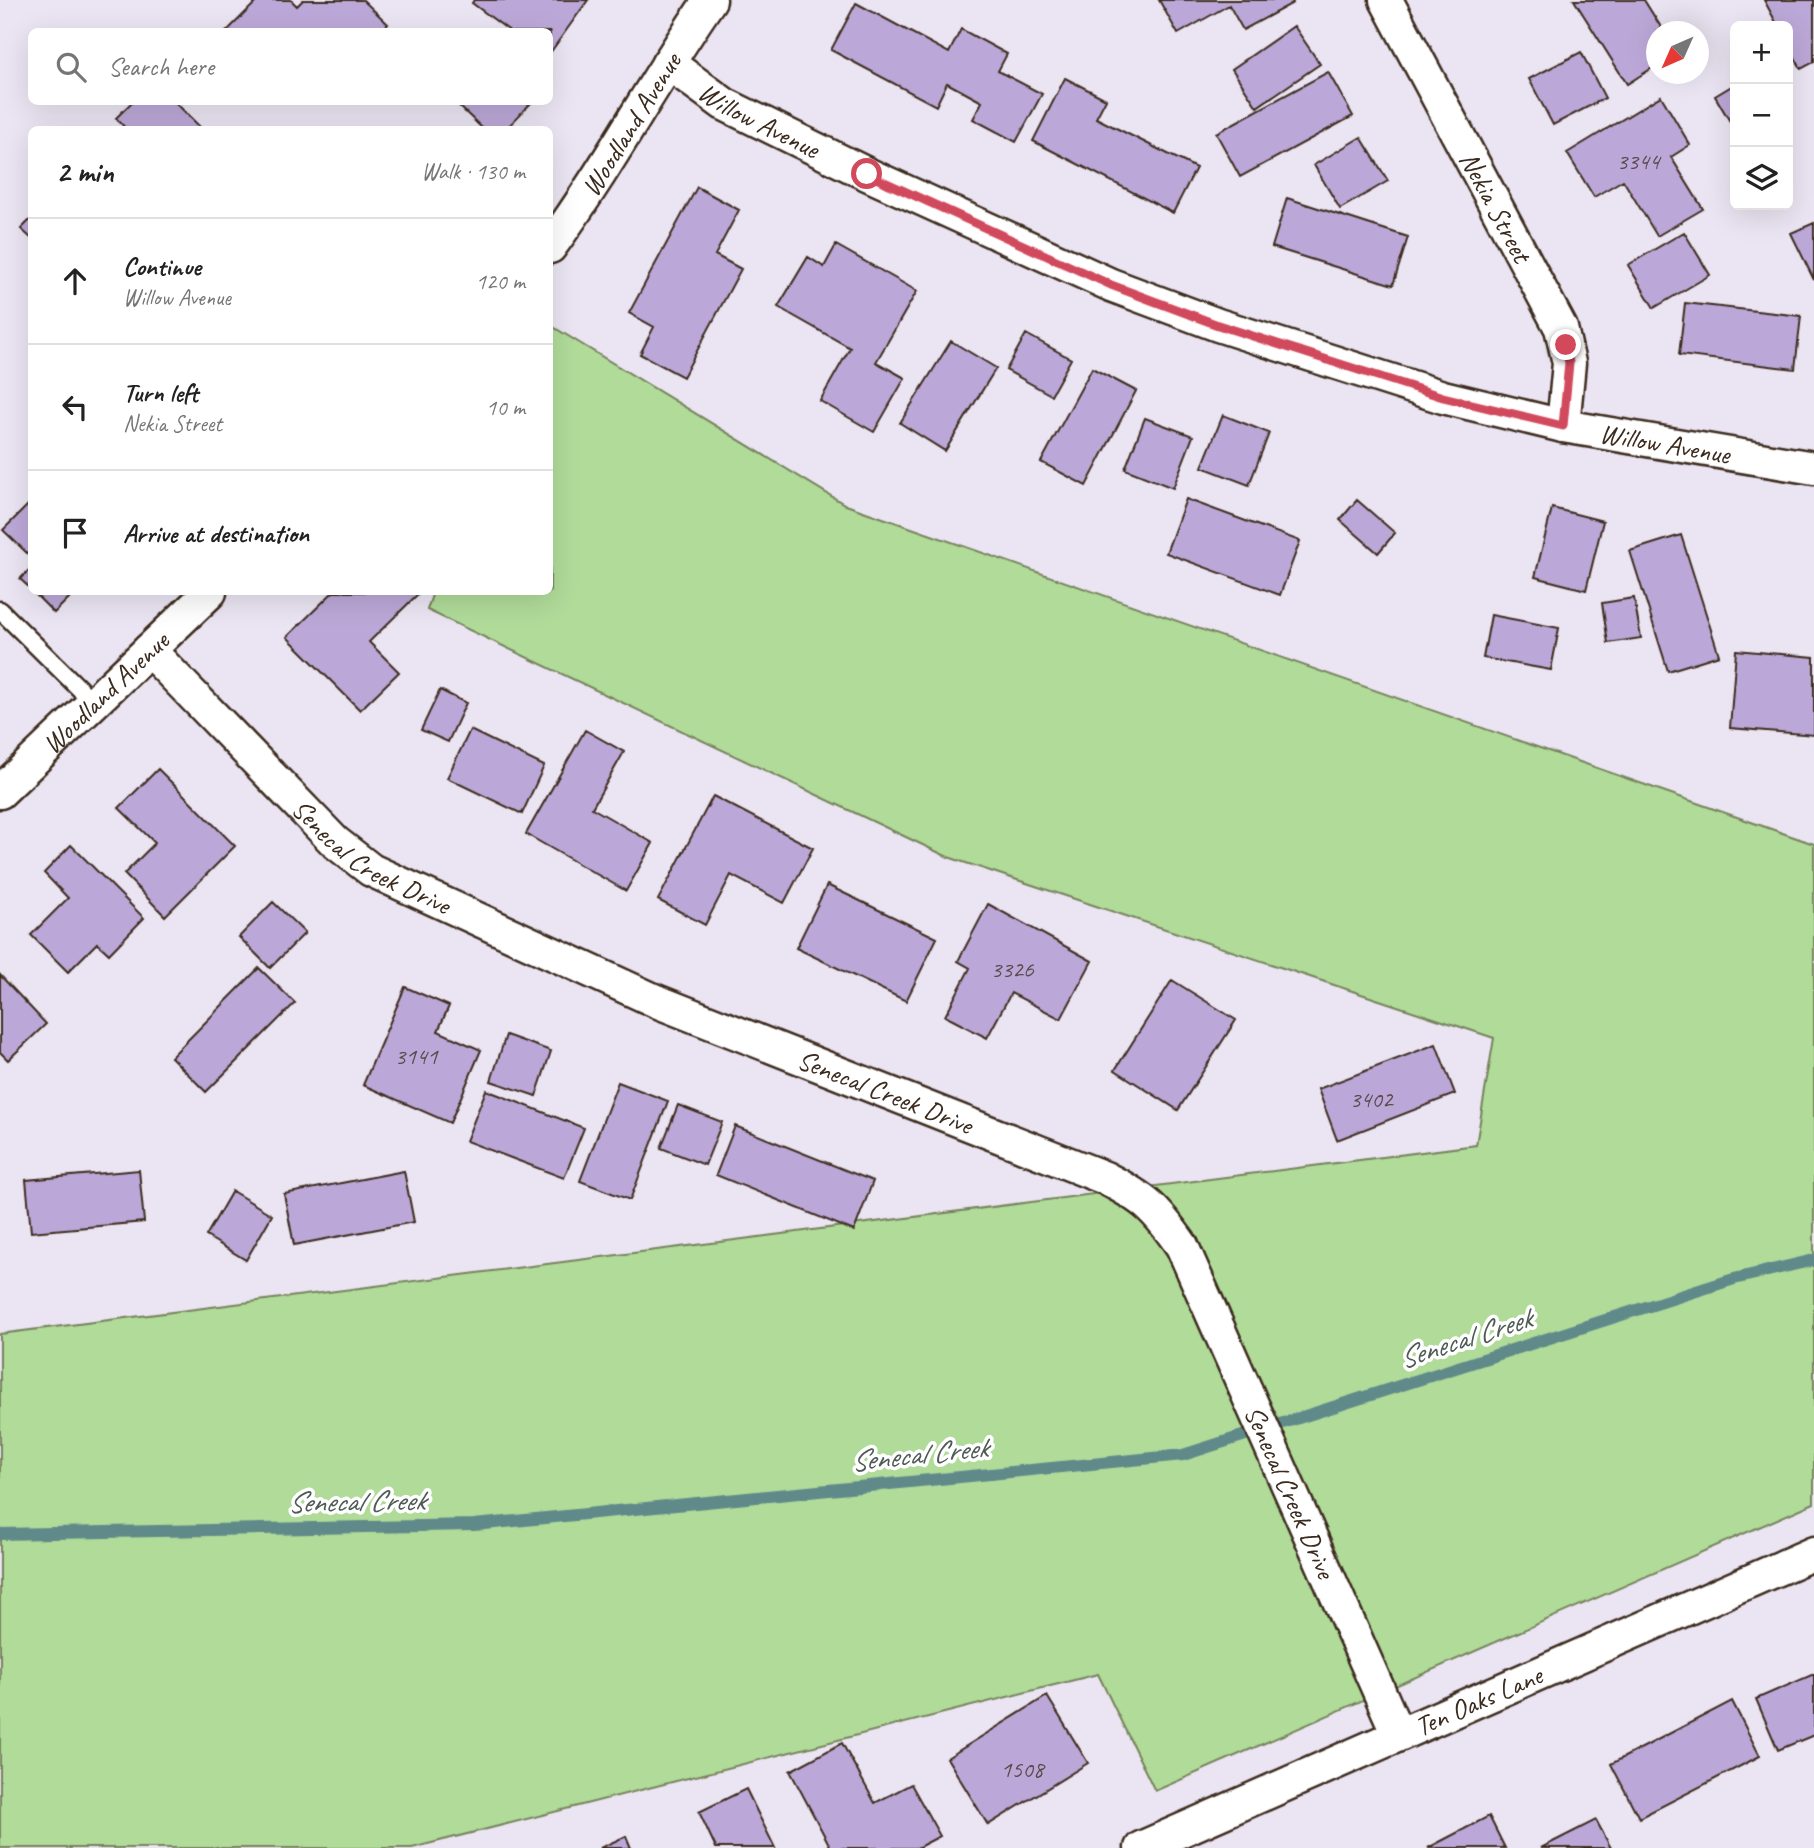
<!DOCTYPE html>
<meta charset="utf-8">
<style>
:root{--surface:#fff;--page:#f6f6f6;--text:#222;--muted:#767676;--line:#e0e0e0}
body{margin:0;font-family:Caveat,sans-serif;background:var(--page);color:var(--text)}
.controls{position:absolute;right:21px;top:21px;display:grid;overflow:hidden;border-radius:10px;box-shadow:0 7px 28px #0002}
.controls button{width:63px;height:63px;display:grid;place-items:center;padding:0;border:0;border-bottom:2px solid var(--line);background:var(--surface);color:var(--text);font:35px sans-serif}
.compass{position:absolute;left:1646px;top:21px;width:63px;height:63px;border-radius:50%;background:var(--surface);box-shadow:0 7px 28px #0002;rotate:225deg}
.stop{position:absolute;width:21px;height:21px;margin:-16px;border:5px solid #d1495b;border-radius:50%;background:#fff}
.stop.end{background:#d1495b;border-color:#fff;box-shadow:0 2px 7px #0008}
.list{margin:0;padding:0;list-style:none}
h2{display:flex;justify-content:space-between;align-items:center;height:91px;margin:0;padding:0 28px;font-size:30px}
h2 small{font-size:23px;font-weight:400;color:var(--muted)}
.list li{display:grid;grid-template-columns:46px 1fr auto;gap:21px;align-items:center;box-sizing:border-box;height:126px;padding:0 28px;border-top:2px solid var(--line)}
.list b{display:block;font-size:26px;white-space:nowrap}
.list p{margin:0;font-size:23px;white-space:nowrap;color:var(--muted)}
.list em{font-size:23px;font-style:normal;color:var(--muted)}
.icon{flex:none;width:38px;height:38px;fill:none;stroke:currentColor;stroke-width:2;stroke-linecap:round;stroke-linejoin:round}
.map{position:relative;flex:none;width:1814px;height:1848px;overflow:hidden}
.search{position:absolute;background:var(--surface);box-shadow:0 7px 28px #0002;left:28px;top:28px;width:525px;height:77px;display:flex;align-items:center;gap:18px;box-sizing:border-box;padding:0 24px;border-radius:10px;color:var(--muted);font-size:26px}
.panel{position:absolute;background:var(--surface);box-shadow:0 7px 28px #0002;left:28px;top:126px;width:525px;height:469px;border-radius:10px}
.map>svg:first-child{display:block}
.green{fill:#b0db99;stroke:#76825c;stroke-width:2}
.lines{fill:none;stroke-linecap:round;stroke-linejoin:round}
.stream{stroke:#608a8a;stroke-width:12}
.building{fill:#bca8d8;stroke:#3b2a1e;stroke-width:2}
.lane-casing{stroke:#3b2a1e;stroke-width:21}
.street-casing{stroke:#3b2a1e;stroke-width:37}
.lane{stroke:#fff;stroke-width:16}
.street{stroke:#fff;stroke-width:32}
.route{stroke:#d1495b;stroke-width:9}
.labels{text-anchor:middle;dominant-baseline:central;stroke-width:7;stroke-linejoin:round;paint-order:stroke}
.number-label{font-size:24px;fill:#5b4a4c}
.street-label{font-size:28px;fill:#3b2a1e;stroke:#fff}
.water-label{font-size:30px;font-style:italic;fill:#4e5a54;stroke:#fff}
</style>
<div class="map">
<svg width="1814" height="1848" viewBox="0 0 1814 1848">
<rect width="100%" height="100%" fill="#ebe5f3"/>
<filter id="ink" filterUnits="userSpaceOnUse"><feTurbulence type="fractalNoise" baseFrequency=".0143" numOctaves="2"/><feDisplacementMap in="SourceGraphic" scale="14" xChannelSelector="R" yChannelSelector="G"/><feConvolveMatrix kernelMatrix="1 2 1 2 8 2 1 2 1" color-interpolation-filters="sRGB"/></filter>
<g filter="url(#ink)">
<path class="green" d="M 550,325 L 846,505 L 1814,844 L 1814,1503 L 1155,1791 L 1098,1674 L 412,1848 L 0,1848 L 0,1334 L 1476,1145 L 1494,1038 L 948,857 L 427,610 L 433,592 L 550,592 Z"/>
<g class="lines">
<path class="stream" d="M 0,1534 L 474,1525 L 1183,1455 L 1734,1279 L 1814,1260"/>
</g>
<path class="building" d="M 258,0 L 291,0 L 297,6 L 303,0 L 363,0 L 388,24 L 380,32 L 226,32 Z
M 474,0 L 588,0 L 550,53 L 550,32 L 511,32 L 472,3 Z
M 1159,0 L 1291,0 L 1293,3 L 1243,30 L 1229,5 L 1178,34 Z
M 1574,0 L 1644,0 L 1664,32 L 1657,32 L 1657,65 L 1627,84 Z
M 1764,0 L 1814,0 L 1814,62 L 1801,69 L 1788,44 L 1788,26 L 1778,26 Z
M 856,3 L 949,53 L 961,29 L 1007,54 L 998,71 L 1042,94 L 1016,142 L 973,119 L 982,102 L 947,83 L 936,106 L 831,50 Z
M 1294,26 L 1320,64 L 1257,107 L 1232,69 Z
M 1581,52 L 1605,98 L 1553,125 L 1529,79 Z
M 1328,72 L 1353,116 L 1240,177 L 1216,133 Z
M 1065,78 L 1106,99 L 1096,118 L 1196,168 L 1173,213 L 1033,141 Z
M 1735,84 L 1735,130 L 1715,96 Z
M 1661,96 L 1690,145 L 1671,157 L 1703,209 L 1657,236 L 1623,180 L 1594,197 L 1567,153 Z
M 132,102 L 175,102 L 203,130 L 127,130 L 116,118 Z
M 455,102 L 532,102 L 505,130 L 484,130 Z
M 1361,137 L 1388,181 L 1340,209 L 1314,165 Z
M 697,187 L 739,210 L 715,255 L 741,269 L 683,377 L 640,354 L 654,327 L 629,313 Z
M 1287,198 L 1408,237 L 1393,285 L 1272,247 Z
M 32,218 L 32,239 L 21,229 Z
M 1814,223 L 1814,280 L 1791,233 Z
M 1684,232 L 1710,275 L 1654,308 L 1628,265 Z
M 836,245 L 917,291 L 876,362 L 905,378 L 874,432 L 820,401 L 850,348 L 778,307 L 808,257 L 824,267 Z
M 1685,303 L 1801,316 L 1795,369 L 1679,355 Z
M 1026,334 L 1071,359 L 1051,395 L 1006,370 Z
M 951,341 L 996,368 L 945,451 L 900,423 Z
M 1092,368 L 1136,391 L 1086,486 L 1041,462 Z
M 1223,415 L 1269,433 L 1249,485 L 1202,467 Z
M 1145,418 L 1193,436 L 1173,488 L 1125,469 Z
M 1186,499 L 1300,541 L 1280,595 L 1166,553 Z
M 1357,500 L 1395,533 L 1378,553 L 1340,520 Z
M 32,501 L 32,558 L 3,530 Z
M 1552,508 L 1603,521 L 1586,590 L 1535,577 Z
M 1681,535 L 1719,655 L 1668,671 L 1630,551 Z
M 32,567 L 32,590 L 20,579 Z
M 33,592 L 75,592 L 54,613 Z
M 333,592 L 416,592 L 418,594 L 369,642 L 399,672 L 360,710 L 287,637 Z
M 1634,598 L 1641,638 L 1608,643 L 1602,603 Z
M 1491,615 L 1559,628 L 1551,670 L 1483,658 Z
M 1736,650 L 1814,657 L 1814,735 L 1730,728 Z
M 440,690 L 466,703 L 448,742 L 421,730 Z
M 470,730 L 544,766 L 522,814 L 447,778 Z
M 585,730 L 624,752 L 592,808 L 653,843 L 626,891 L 526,834 Z
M 158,769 L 235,846 L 165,916 L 124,874 L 155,843 L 119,808 Z
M 713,796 L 813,848 L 784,903 L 731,875 L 705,925 L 658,900 Z
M 71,845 L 144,918 L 109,954 L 97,943 L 68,972 L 31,935 L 68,898 L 44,873 Z
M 827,885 L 937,938 L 906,1001 L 796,948 Z
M 273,902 L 305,933 L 270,968 L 239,937 Z
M 988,904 L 1092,961 L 1061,1019 L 1011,993 L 987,1038 L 945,1016 L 970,968 L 958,961 Z
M 259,968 L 295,1003 L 206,1092 L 171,1057 Z
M 0,975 L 46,1024 L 8,1060 L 0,1052 Z
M 1172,980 L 1236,1020 L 1178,1110 L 1115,1070 Z
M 405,987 L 449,1006 L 438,1031 L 481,1050 L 450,1123 L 363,1085 Z
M 506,1035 L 551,1051 L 536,1096 L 491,1081 Z
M 1436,1044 L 1455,1094 L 1337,1140 L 1318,1089 Z
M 618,1082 L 668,1101 L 630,1200 L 580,1181 Z
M 486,1090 L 584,1128 L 564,1178 L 466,1141 Z
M 678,1105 L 722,1122 L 705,1165 L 661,1148 Z
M 735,1126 L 873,1181 L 854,1231 L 716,1175 Z
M 139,1170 L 144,1222 L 31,1232 L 26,1180 Z
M 404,1171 L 414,1222 L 294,1245 L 284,1194 Z
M 232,1191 L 272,1215 L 246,1260 L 206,1236 Z
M 1814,1674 L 1814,1735 L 1778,1750 L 1756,1699 Z
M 1047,1696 L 1088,1763 L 988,1825 L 947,1758 Z
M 1732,1701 L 1760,1756 L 1639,1818 L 1611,1764 Z
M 842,1743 L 875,1803 L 911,1784 L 940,1836 L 917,1848 L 831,1848 L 790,1771 Z
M 746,1789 L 775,1848 L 716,1848 L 699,1812 Z
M 1489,1816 L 1505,1848 L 1428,1848 Z
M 1596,1820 L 1611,1848 L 1541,1848 Z
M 626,1836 L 631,1848 L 600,1848 Z"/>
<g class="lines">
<g class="lane-casing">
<path id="lane" d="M 0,610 L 94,703"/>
</g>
<g class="street-casing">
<g id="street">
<path id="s1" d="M 1386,0 L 1561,328 L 1569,363 L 1563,426"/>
<path id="s2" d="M 668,63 L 724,104 L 867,174 L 1111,285 L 1218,325 L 1443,397 L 1563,426 L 1814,468"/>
<path id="s3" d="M 550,247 C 608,168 654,80 710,0"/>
<path id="s4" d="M 149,650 L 335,842 L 371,870 L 656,1001 L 1105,1178 C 1146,1199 1156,1209 1182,1246 L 1398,1734"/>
<path id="s5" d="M 0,792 L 210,592"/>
<path id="s6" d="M 1141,1848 L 1814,1553"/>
</g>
</g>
<use href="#lane" class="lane"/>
<use href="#street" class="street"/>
</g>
</g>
<g class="lines" filter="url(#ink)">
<path class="route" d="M 867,174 L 1111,285 L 1218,325 L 1443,397 L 1563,426 L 1569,363 L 1566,345"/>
</g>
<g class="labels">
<g class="number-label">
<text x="1638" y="161">3344</text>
<text x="1012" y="969">3326</text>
<text x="416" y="1056">3141</text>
<text x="1371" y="1099">3402</text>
<text x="1022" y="1769">1508</text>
</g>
<g class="street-label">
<text stroke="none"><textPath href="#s2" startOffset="108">Willow Avenue</textPath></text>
<text stroke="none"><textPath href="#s3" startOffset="147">Woodland Avenue</textPath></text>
<text stroke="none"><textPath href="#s1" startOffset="234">Nekia Street</textPath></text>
<text stroke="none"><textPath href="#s2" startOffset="1074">Willow Avenue</textPath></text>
<text stroke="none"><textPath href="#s5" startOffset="145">Woodland Avenue</textPath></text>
<text stroke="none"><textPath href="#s4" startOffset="306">Senecal Creek Drive</textPath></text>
<text stroke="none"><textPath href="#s4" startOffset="873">Senecal Creek Drive</textPath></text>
<text stroke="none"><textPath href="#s4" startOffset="1482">Senecal Creek Drive</textPath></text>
<text stroke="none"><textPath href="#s6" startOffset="368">Ten Oaks Lane</textPath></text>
</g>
<g class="water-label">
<text transform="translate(1465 1338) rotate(-18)">Senecal Creek</text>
<text transform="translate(919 1454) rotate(-6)">Senecal Creek</text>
<text transform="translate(356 1501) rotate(-1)">Senecal Creek</text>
</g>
</g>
</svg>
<div class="controls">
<button>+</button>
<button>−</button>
<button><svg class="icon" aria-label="layers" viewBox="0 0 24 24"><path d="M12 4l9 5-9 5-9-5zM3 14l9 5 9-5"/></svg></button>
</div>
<svg class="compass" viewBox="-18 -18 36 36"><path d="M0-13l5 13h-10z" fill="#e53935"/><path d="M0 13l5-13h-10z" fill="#767676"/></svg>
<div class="stop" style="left:867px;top:174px"></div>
<div class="stop end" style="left:1566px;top:345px"></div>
<div class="search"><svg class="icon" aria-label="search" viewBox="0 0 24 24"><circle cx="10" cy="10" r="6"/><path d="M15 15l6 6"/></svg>Search here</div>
<section class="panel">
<h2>2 min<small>Walk · 130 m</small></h2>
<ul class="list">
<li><svg class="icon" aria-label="ahead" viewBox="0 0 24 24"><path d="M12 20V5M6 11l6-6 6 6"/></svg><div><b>Continue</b><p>Willow Avenue</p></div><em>120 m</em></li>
<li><svg class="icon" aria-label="left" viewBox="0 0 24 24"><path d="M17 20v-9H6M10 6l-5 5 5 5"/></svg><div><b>Turn left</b><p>Nekia Street</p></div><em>10 m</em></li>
<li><svg class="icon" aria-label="arrive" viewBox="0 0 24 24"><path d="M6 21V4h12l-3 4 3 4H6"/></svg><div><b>Arrive at destination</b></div></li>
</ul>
</section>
</div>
